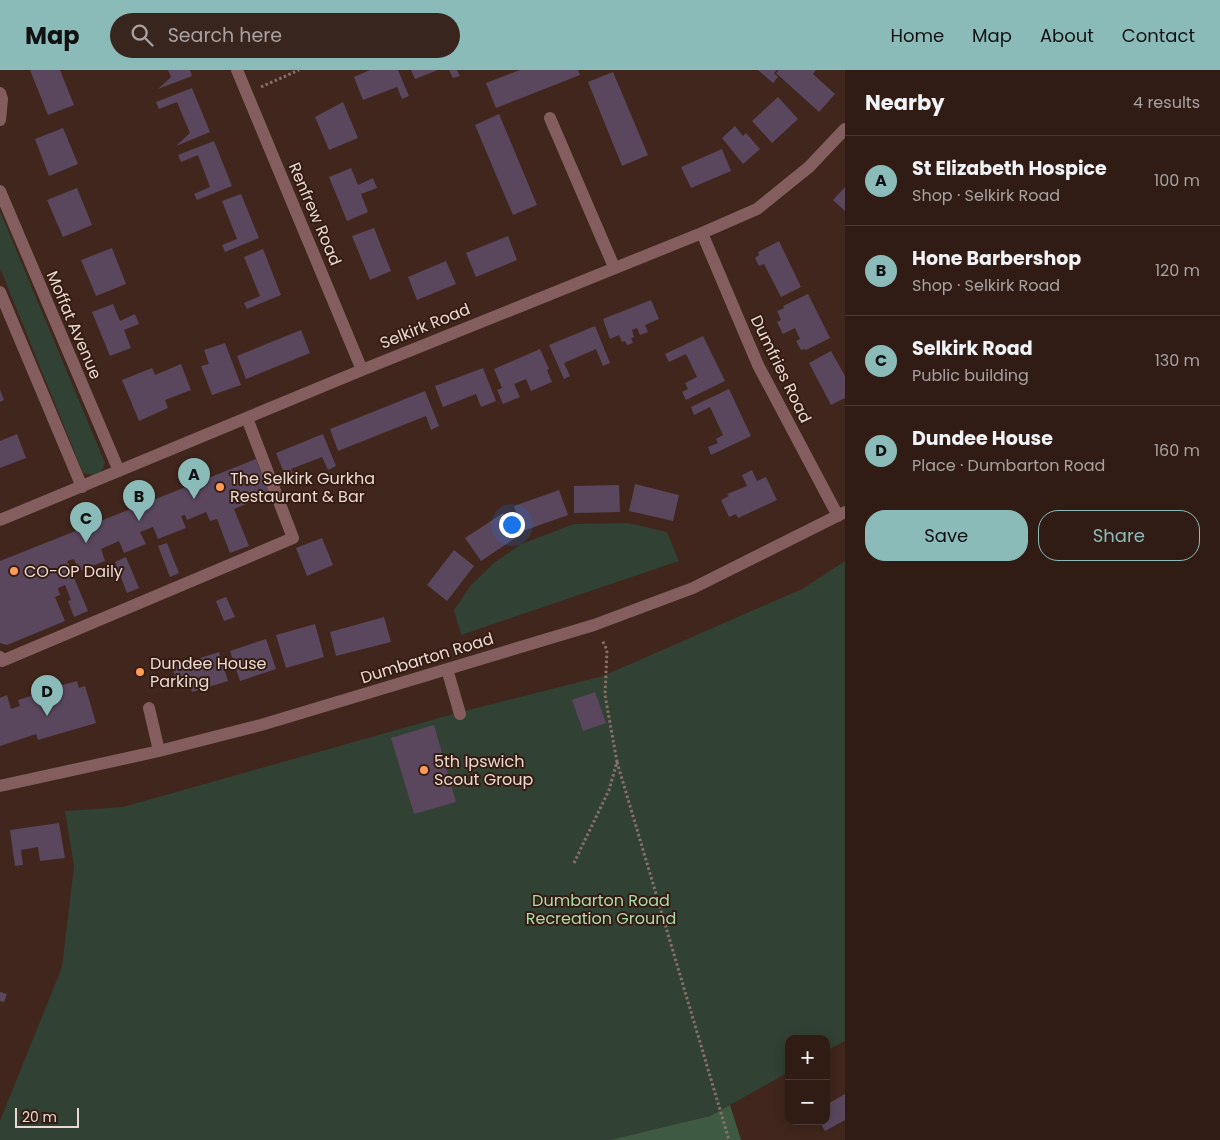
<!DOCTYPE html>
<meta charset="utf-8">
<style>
:root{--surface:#301c15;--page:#38251e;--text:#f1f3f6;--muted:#a8a1a0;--line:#4b3a34;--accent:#8bbbb9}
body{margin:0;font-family:Poppins,sans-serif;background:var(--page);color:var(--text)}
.controls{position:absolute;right:15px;bottom:15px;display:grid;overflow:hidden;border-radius:10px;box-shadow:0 2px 12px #0003}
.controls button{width:45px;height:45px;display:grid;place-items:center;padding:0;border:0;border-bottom:1px solid var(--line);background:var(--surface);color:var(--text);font:25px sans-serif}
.scale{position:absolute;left:15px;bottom:12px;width:64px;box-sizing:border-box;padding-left:5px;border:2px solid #ead8d2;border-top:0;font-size:14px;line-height:18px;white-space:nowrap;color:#ead8d2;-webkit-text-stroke:4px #351c12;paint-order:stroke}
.you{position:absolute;left:511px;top:454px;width:18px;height:18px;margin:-12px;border:4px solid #fff;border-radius:50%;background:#1a73e8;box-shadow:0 0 0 8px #1a73e833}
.badge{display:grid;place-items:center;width:32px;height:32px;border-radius:50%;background:var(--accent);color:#111;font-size:16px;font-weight:700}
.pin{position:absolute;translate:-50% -41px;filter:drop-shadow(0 1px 2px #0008)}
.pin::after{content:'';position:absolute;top:26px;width:18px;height:15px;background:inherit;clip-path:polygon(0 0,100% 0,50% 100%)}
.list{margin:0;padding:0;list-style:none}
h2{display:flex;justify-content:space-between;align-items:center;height:65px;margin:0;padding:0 20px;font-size:21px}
h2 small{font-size:16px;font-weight:400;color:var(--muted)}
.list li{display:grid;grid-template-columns:32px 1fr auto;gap:15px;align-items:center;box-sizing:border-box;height:90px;padding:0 20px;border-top:1px solid var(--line)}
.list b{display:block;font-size:19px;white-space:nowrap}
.list p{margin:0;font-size:16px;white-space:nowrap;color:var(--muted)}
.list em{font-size:16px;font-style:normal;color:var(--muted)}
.actions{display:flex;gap:10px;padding:15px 20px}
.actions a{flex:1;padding:11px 0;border:1px solid var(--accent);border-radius:20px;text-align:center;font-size:18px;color:var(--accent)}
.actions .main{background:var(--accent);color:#111}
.icon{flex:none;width:28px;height:28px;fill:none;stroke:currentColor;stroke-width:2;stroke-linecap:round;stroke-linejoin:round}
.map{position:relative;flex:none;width:845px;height:1070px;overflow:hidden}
header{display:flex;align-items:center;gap:30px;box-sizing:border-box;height:70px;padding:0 25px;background:var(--accent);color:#111}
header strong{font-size:24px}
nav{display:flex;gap:28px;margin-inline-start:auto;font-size:18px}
.search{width:350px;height:45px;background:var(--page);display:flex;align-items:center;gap:12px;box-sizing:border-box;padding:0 18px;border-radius:28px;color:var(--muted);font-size:19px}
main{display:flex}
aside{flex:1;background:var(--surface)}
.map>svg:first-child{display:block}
.green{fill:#314133}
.forest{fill:#3f5a42}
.building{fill:#5a475e}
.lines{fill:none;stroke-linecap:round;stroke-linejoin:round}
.path{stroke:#867067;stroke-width:3;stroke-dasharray:2.5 2.5;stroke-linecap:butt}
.minor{stroke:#845e5f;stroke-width:12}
.poi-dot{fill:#ff9b59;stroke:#351c12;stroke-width:2}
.labels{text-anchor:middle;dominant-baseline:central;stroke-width:4;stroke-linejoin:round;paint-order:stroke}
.street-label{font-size:16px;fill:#ead8d2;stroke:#351c12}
.poi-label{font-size:16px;fill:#ead8d2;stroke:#351c12;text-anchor:start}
.park-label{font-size:16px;fill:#a9dbad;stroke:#351c12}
</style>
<header>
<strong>Map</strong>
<div class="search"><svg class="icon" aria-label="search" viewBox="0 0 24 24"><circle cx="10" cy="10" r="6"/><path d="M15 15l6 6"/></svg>Search here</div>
<nav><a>Home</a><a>Map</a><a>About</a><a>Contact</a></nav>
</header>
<main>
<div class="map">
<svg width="845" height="1070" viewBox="0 0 845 1070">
<rect width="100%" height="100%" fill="#40261c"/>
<path class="green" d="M 0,141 L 105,393 L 101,402 L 93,405 L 83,403 L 0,198 Z
M 628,453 L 667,462 L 679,491 L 461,565 L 454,540 L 471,515 L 494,493 L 521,474 L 574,454 Z
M 845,491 L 845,971 L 826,981 L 826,969 L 789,969 L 789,1002 L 710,1046 L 610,1070 L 0,1070 L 0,1051 L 62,897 L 74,796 L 65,741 L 123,737 L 453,644 L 603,606 L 802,519 Z"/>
<path class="forest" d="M 730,1035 L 741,1070 L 610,1070 L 710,1046 Z"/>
<path class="building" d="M 30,0 L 60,0 L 74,35 L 48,45 Z
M 168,0 L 190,0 L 192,6 L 158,19 L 171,7 Z
M 370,0 L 398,0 L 409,26 L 402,29 L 397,17 L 363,30 L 354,7 Z
M 411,0 L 438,0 L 415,9 Z
M 449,0 L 457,0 L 460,6 L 453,8 Z
M 520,0 L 578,0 L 580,5 L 496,38 L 486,13 Z
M 758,0 L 777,0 L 774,3 L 778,7 L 773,13 Z
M 779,0 L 816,0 L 813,4 L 835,24 L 819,42 L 776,3 Z
M 613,2 L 648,85 L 622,96 L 588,12 Z
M 192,18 L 210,62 L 176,76 L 190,63 L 177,32 L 159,39 L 156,32 Z
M 778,27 L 798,49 L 772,73 L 752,51 Z
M 343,32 L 358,68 L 329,80 L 315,47 Z
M 499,44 L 537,135 L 513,145 L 475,55 Z
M 735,56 L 743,66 L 746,63 L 760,79 L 743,94 L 722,68 Z
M 63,58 L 78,94 L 49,106 L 35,69 Z
M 214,71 L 232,116 L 197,130 L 194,124 L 210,117 L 198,85 L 181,92 L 178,85 Z
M 722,79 L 731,101 L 691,118 L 681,97 Z
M 351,98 L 358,115 L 373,108 L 377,118 L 361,124 L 368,142 L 347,151 L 329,107 Z
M 845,117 L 845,141 L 833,130 Z
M 77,118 L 92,155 L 63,167 L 47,130 Z
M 241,124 L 259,168 L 225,182 L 222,175 L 237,169 L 222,131 Z
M 374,158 L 391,201 L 370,210 L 352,166 Z
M 508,166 L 517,190 L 476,207 L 466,183 Z
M 779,171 L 801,217 L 781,227 L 764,194 L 759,196 L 755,188 L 759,185 L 758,182 Z
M 112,178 L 126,214 L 96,226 L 81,190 Z
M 263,179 L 281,225 L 247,239 L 244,233 L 260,226 L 244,187 Z
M 446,191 L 456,214 L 417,230 L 408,207 Z
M 808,224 L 830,268 L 806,280 L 805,279 L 801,280 L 796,271 L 800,269 L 795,258 L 783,264 L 777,252 L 781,250 L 777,241 L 784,238 L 783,236 Z
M 651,230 L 659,249 L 645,255 L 648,262 L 640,265 L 637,258 L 632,260 L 634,267 L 631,268 L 633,273 L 627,275 L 625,271 L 622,272 L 619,265 L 610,269 L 603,249 Z
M 113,234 L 120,251 L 135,244 L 139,254 L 124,260 L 131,278 L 110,286 L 92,242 Z
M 595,256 L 610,293 L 603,296 L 596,279 L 564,293 L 570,306 L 564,309 L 549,275 Z
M 301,260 L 310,283 L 246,309 L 237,286 Z
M 703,266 L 725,311 L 686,330 L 682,322 L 688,319 L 685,313 L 697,307 L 686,284 L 669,292 L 665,284 Z
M 225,273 L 241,315 L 212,325 L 201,296 L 209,294 L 204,280 Z
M 540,279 L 549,299 L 547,300 L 552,312 L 531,321 L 526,309 L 514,314 L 520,327 L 503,334 L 497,320 L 502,318 L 494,299 Z
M 831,281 L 845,306 L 845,328 L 831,335 L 809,293 Z
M 181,294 L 191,320 L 165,330 L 168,338 L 139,351 L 122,310 L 152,298 L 155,305 Z
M 483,298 L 496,331 L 481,337 L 476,324 L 443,337 L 435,316 Z
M 729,319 L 751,366 L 711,385 L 708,377 L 718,373 L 716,369 L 723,365 L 710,337 L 694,345 L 691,337 Z
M 0,320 L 4,330 L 0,332 Z
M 425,321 L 439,356 L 431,360 L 426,346 L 338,381 L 330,359 Z
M 17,364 L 26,388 L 0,398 L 0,371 Z
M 323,364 L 336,396 L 328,400 L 322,387 L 291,399 L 296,412 L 289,415 L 276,383 Z
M 256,389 L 270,424 L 234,439 L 249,476 L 230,483 L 217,449 L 210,451 L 206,442 L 187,450 L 185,445 L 181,446 L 186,458 L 158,469 L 153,457 L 140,462 L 146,474 L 124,483 L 119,471 L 101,479 L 105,491 L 79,501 L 74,489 L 67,491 L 88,541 L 74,547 L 68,531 L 71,530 L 65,515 L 58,518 L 60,525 L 55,527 L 65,551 L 7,575 L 0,573 L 0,491 Z
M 752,400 L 757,411 L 766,407 L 777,430 L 738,448 L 736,444 L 729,447 L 721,430 L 729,426 L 727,424 L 747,416 L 742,405 Z
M 635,414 L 679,425 L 673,451 L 629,441 Z
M 619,415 L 620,442 L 574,443 L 574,416 Z
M 559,420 L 568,445 L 523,461 L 514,436 Z
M 503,443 L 518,466 L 481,491 L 465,468 Z
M 322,468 L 333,495 L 307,506 L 296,478 Z
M 167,473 L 179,503 L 170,507 L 158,476 Z
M 454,480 L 474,496 L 447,531 L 427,515 Z
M 126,487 L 139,518 L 127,523 L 115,492 Z
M 226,527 L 235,547 L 224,551 L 216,531 Z
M 384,547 L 391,572 L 336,586 L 330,562 Z
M 315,554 L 324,587 L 286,598 L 276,565 Z
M 266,569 L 276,599 L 240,611 L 230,581 Z
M 219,582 L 228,611 L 192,622 L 189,611 L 178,615 L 172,597 Z
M 77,611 L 79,618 L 85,616 L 96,653 L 38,670 L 36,664 L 0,676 L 0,628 L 7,625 L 11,639 L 20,636 L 18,630 L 41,623 L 45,634 L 52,632 L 48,619 Z
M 595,622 L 606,653 L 583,661 L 572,630 Z
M 434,655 L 456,732 L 414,744 L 391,668 Z
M 59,753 L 65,788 L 40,791 L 38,777 L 21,780 L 23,795 L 15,796 L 10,760 Z
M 0,922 L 7,924 L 4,932 L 0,931 Z
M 845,1024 L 845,1050 L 825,1061 L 819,1051 L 826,1051 L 826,1035 Z"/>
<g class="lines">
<path class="path" d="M 261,17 L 299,0
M 617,692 L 729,1070
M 574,793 L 609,720 L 617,692 L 605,625 L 607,580 L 602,570"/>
<path class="minor" d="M 237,0 L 362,300
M 0,23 L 2,29 L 0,50
M 550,48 L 614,197
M 0,121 L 119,401
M 702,163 L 758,295 L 838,446
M 0,222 L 82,417
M 0,450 L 362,300 L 702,163 L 757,139 L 809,97 L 845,59
M 0,587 L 2,591 L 293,468 L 247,348
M 447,599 L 460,644
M 149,638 L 159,681
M 0,716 L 159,681 L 261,655 L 594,555 L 693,518 L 845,442"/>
</g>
<g class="poi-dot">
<circle cx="220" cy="417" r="5"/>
<circle cx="14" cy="501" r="5"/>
<circle cx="140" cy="602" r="5"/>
<circle cx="424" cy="700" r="5"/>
</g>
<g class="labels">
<g class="street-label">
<text transform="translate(315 144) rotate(67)">Renfrew Road</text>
<text transform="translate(74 255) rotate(67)">Moffat Avenue</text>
<text transform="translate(425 256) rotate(-22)">Selkirk Road</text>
<text transform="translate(781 299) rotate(64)">Dumfries Road</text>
<text transform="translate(427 588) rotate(-17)">Dumbarton Road</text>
</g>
<g class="poi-label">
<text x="230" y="408">The Selkirk Gurkha<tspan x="230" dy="18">Restaurant &amp; Bar</tspan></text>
<text x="24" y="501">CO-OP Daily</text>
<text x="150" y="593">Dundee House<tspan x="150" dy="18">Parking</tspan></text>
<text x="434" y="691">5th Ipswich<tspan x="434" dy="18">Scout Group</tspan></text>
</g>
<g class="park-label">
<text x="601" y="830">Dumbarton Road<tspan x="601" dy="18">Recreation Ground</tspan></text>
</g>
</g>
</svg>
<div class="controls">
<button>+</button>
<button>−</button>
</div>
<div class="scale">20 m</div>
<div class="you"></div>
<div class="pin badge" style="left:194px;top:429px">A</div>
<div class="pin badge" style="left:139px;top:451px">B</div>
<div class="pin badge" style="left:86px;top:473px">C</div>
<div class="pin badge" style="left:47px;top:646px">D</div>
</div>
<aside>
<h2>Nearby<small>4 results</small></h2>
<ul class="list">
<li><span class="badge">A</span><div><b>St Elizabeth Hospice</b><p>Shop · Selkirk Road</p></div><em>100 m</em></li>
<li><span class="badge">B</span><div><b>Hone Barbershop</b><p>Shop · Selkirk Road</p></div><em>120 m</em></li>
<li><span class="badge">C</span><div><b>Selkirk Road</b><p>Public building</p></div><em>130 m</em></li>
<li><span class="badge">D</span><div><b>Dundee House</b><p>Place · Dumbarton Road</p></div><em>160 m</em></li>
</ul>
<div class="actions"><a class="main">Save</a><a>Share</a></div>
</aside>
</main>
